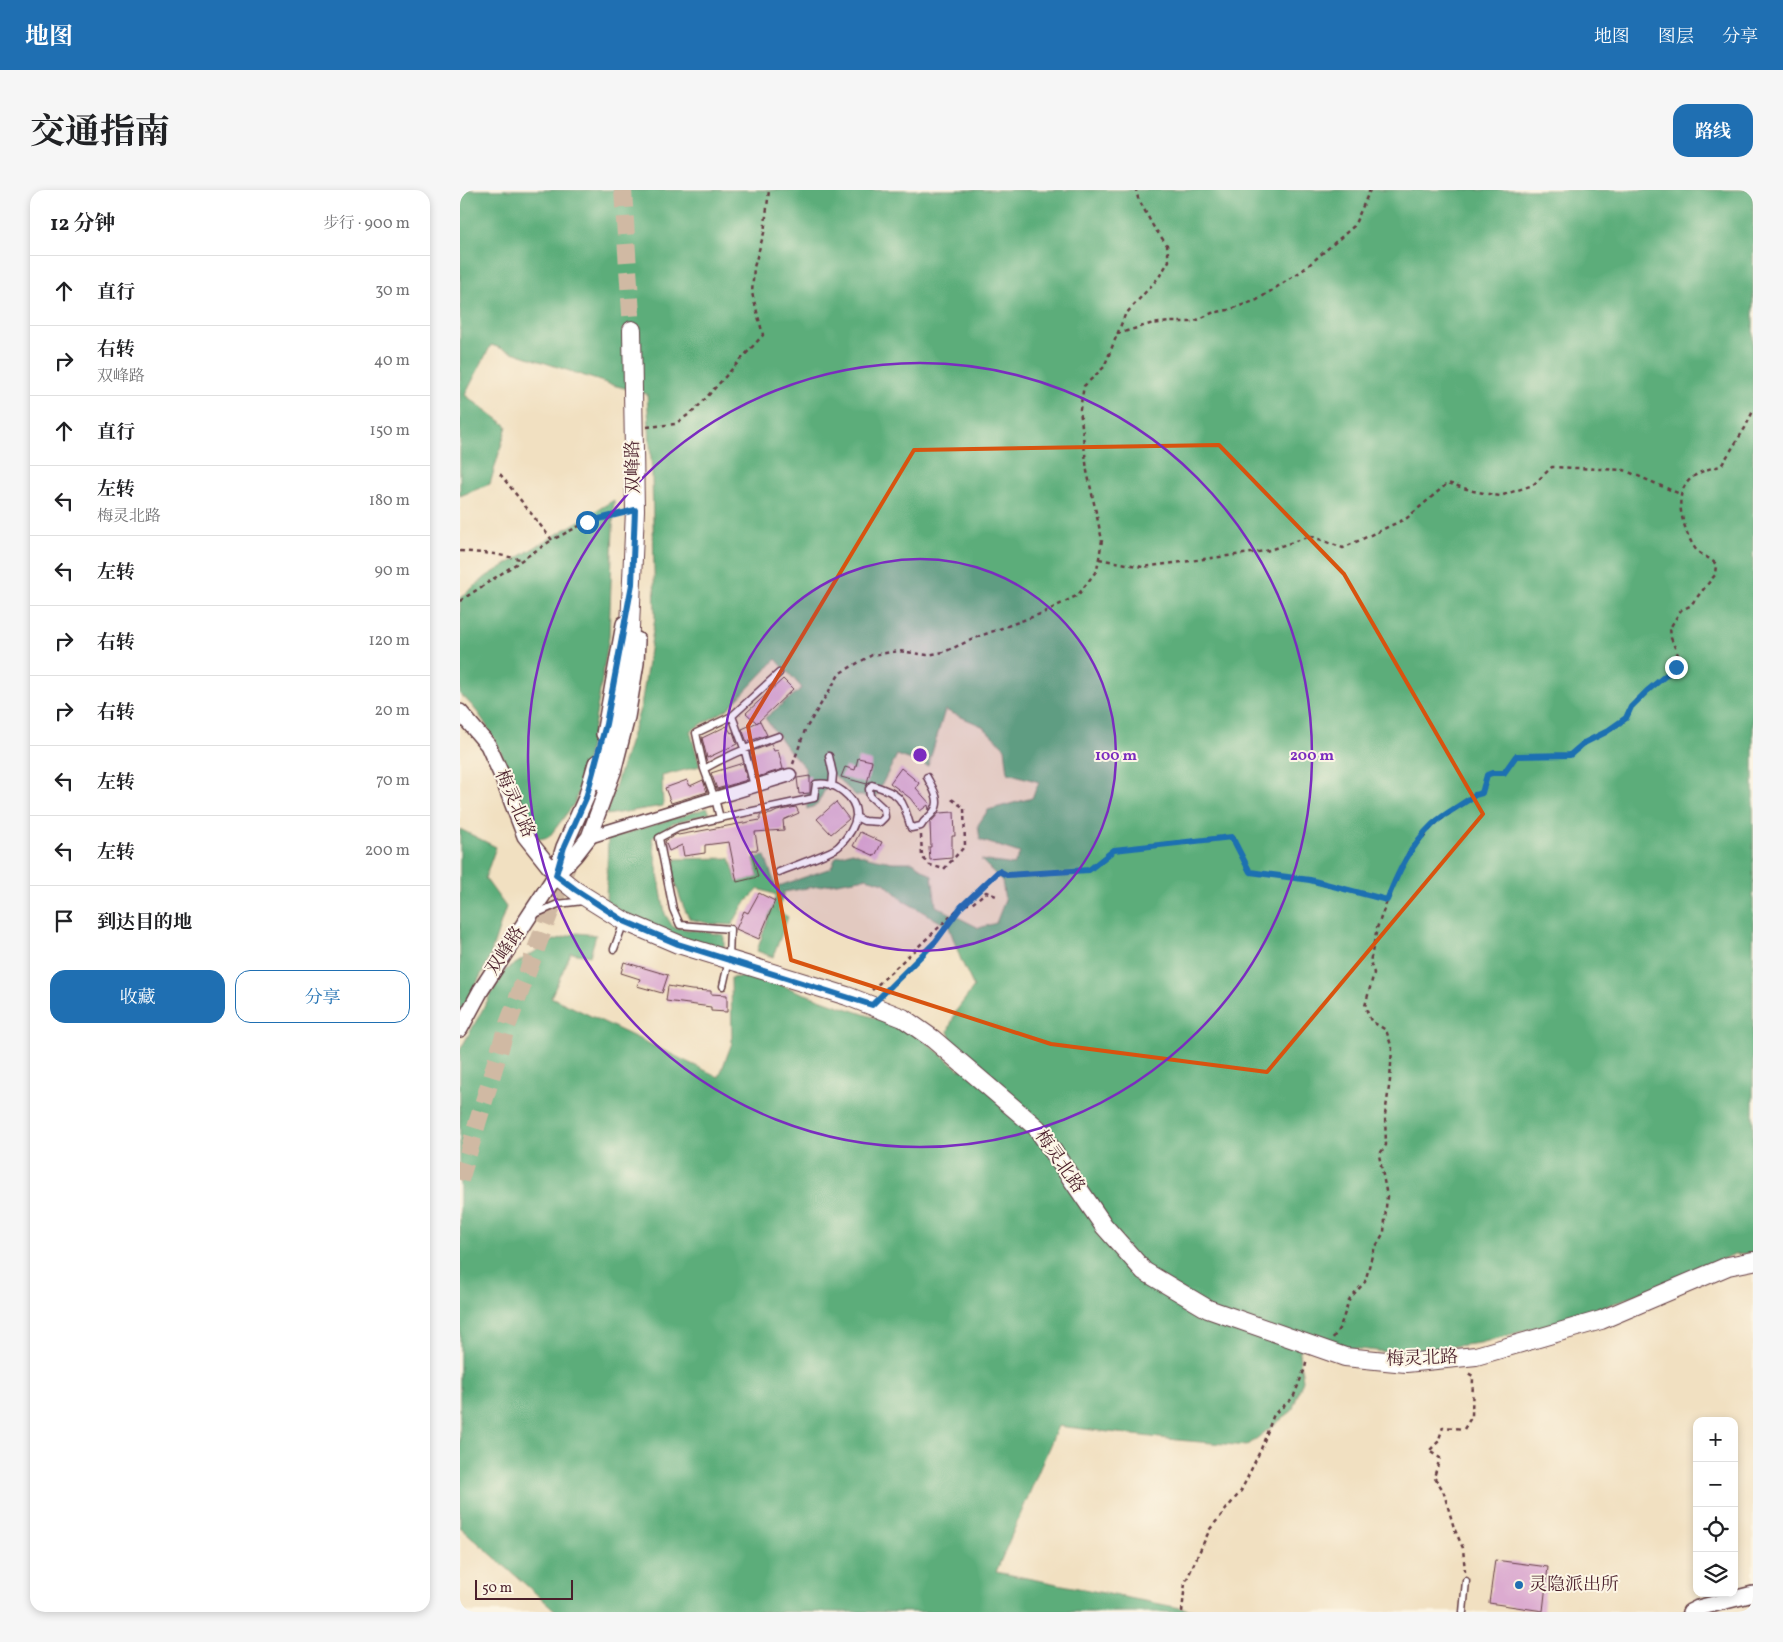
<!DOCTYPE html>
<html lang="zh">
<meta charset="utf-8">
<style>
:root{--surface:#fff;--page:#f6f6f6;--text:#202124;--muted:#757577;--line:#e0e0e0;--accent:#1f6fb2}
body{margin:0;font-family:Vollkorn,"Noto Serif SC",serif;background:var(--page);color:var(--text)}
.controls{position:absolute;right:15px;bottom:15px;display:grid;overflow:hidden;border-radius:10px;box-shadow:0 2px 8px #0003}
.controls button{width:45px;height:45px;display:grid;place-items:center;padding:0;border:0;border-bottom:1px solid var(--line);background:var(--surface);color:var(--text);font:25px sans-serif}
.scale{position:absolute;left:15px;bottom:12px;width:98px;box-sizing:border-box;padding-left:5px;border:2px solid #4a1f2b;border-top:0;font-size:14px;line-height:18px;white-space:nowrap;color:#4a1f2b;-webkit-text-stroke:4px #fcf5e5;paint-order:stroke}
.stop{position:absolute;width:15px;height:15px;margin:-11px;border:4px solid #1f6fb2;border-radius:50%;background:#fff}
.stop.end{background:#1f6fb2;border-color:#fff;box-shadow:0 1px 5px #0008}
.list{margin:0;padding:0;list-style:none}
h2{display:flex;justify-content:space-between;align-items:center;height:65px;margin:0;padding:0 20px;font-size:21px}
h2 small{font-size:16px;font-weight:400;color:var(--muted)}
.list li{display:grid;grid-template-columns:32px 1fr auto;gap:15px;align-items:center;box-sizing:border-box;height:70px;padding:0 20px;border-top:1px solid var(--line)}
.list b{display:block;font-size:19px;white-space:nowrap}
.list p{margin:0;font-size:16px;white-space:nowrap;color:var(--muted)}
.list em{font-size:16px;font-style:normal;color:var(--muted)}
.actions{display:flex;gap:10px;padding:15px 20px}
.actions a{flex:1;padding:11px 0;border:1px solid var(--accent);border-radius:15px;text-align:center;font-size:18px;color:var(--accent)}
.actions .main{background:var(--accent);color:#fff}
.icon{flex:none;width:28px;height:28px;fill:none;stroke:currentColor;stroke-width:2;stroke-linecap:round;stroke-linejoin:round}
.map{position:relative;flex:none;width:1293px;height:1422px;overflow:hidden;border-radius:15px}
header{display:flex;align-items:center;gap:30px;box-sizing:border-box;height:70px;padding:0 25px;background:var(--accent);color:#fff}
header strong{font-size:24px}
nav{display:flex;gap:28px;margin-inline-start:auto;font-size:18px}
.intro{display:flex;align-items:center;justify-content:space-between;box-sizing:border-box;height:120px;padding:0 30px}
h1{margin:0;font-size:35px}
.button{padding:12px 22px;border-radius:15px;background:var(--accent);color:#fff;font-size:18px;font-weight:700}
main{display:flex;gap:30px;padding:0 30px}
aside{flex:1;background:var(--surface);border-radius:15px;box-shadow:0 2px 8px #0003}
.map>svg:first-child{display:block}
.forest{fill:#5cad7a;stroke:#536652}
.building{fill:#dcabd0}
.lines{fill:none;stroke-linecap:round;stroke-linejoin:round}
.secondary-tunnel{stroke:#d0b9a3;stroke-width:18;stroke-dasharray:18 9;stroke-linecap:butt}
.service-casing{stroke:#633c42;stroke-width:9}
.minor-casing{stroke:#633c42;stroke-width:15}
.tertiary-casing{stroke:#633c42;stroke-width:18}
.secondary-casing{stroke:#633c42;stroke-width:20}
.path{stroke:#633c42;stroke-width:2.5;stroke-dasharray:4 4;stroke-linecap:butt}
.service{stroke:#fff;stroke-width:6}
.minor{stroke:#fff;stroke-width:12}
.tertiary{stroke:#fff;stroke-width:15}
.secondary{stroke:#fff;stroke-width:18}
.route{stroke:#1f6fb2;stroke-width:6}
.marked{fill:none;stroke:#d8530f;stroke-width:4;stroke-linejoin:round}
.ring{fill:none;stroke:#7b2cbf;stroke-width:2.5}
.poi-dot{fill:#1f6fb2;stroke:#fcf5e5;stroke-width:2}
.labels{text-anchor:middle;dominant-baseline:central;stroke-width:4;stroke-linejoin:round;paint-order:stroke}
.street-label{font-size:18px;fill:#4a1f2b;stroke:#fcf5e5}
.poi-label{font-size:18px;fill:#4a1f2b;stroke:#fcf5e5;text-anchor:start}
.centre{fill:#7b2cbf;stroke:#fcf5e5;stroke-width:2.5}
.ring-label{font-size:15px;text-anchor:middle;font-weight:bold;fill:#7b2cbf;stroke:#fcf5e5;stroke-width:4;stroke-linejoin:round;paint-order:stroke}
</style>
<header>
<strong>地图</strong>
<nav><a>地图</a><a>图层</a><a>分享</a></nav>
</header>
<div class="intro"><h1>交通指南</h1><a class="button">路线</a></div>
<main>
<aside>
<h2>12 分钟<small>步行 · 900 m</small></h2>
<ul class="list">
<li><svg class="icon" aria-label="ahead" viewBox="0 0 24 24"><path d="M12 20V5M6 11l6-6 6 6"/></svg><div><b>直行</b></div><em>30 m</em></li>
<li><svg class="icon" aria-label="right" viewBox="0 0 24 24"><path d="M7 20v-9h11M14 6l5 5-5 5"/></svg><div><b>右转</b><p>双峰路</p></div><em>40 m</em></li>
<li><svg class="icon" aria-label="ahead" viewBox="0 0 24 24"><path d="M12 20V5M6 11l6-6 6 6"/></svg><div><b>直行</b></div><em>150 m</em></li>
<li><svg class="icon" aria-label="left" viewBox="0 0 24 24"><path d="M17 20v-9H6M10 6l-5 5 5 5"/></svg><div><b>左转</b><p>梅灵北路</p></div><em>180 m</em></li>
<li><svg class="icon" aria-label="left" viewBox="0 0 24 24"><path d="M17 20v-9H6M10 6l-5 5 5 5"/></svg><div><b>左转</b></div><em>90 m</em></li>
<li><svg class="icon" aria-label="right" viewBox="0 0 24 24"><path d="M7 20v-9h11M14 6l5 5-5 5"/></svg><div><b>右转</b></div><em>120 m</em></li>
<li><svg class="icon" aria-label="right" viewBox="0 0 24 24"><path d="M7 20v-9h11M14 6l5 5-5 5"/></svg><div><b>右转</b></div><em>20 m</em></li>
<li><svg class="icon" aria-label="left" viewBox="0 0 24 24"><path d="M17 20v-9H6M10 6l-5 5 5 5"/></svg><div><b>左转</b></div><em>70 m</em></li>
<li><svg class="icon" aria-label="left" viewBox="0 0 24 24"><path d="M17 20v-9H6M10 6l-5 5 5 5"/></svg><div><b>左转</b></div><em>200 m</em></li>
<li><svg class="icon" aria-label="arrive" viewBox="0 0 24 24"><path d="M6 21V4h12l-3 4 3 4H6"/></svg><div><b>到达目的地</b></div></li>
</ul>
<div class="actions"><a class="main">收藏</a><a>分享</a></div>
</aside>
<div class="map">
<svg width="1293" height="1422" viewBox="0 0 1293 1422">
<rect width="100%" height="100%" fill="#fcf5e5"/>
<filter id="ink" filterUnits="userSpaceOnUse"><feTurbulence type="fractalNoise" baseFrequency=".02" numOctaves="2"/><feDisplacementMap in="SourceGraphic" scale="10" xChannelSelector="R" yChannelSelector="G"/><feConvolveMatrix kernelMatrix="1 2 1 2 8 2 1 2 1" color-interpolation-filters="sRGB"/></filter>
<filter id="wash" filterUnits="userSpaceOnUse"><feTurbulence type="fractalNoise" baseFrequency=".0096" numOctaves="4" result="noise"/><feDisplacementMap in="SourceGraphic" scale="20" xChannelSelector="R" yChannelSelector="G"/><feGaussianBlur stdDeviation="1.12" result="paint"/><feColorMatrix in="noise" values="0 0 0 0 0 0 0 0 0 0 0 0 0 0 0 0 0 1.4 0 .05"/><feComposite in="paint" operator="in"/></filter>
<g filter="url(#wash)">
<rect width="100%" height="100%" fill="#f1e0c1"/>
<path class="forest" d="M 0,0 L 1293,0 L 1293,1063 L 1275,1064 L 1133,1122 L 1020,1153 L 938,1163 L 888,1158 L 850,1147 L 839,1163 L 843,1190 L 832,1221 L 787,1256 L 717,1250 L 598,1236 L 536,1382 L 741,1422 L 97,1422 L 0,1337 L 0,860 L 44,781 L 92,751 L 117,743 L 136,745 L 130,766 L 111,763 L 91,807 L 259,887 L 272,853 L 271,788 L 290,786 L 312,792 L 373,814 L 452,840 L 501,881 L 488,841 L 496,821 L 514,797 L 501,770 L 489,737 L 444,711 L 424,693 L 406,688 L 324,702 L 318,721 L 328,727 L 313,767 L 297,761 L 316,705 L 299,699 L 284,714 L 272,735 L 251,734 L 230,729 C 220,714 218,697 211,681 L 216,669 L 270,668 L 277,692 L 298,687 L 294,668 L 305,666 L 316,697 L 371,678 L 376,667 L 392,662 L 407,667 L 432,672 L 453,672 L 472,686 L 476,716 L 519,738 L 536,733 L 545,710 L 542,691 L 521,670 L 554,675 L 560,663 L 520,650 L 518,635 L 528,620 L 572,608 L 579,592 L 548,583 L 545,558 L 522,536 L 485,520 L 468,576 L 437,565 L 416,606 L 396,606 L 373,584 L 357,615 L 347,619 L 345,578 L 326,557 L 305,528 L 342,498 L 316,469 L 268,519 L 230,541 L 240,576 L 202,586 L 203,616 L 146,625 L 181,516 L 195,428 L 192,285 L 187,204 L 149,194 L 31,155 L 5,205 L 47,236 L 30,294 L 0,306 Z
M 154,310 L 149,447 L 135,531 L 124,586 L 114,614 L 89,647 L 79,649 L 73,640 C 55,598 35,532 0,504 L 0,408 L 27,386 Z
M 247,618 L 250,623 L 213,633 L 192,648 L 205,724 L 213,737 L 264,745 L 264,763 L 168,727 L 146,711 L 148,649 Z
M 0,639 L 36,657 L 25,688 L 46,717 L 29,769 L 0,826 Z"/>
<g id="blocks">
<path class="building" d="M 323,489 L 333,499 L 297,533 L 286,523 Z
M 300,531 L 307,545 L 287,552 L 282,539 Z
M 267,536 L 271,543 L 273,542 L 277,554 L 247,568 L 242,548 Z
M 311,554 L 314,561 L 318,560 L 323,579 L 297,587 L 290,562 Z
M 398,568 L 412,571 L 407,594 L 381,587 L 385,577 L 395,580 Z
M 283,573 L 287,590 L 257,599 L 251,583 Z
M 441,578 L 459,593 L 456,598 L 471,615 L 469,620 L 468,615 L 460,621 L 450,608 L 430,593 Z
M 350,586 L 350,603 L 339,604 L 337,588 Z
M 227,590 L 230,596 L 243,590 L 247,602 L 211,613 L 205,598 Z
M 376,612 L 389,629 L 371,644 L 357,629 Z
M 336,617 L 339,623 L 323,630 L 324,640 L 295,642 L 298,660 L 291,660 L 298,687 L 277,692 L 269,652 L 245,655 L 245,663 L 224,666 L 222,655 L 209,661 L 205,651 L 217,644 L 218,645 L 300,630 L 300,625 L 311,624 L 317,621 Z
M 494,622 L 495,646 L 492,646 L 492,668 L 470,670 L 469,657 L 471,657 L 470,633 L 479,623 Z
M 400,642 L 422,652 L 415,666 L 393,656 Z
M 299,703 L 315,711 L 299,749 L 276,739 L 284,721 L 288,723 Z
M 164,772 L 208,785 L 202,803 L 177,796 L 180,789 L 161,783 Z
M 208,796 L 231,800 L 251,801 L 251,804 L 267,805 L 267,822 L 251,821 L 251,817 L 206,811 Z
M 1035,1370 L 1088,1377 L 1083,1421 L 1029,1413 Z"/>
</g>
</g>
<g filter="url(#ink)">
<use href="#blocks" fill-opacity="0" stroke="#633c42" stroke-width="1"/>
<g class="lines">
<path class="secondary-tunnel" d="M 163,0 L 172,140
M 0,990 L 45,842 L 133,607"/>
<g class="service-casing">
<path id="service" d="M 272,526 L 319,483
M 319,546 C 293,555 268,565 244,579 L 255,609 L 260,628 L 354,608 L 356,594 C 373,590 397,607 396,626 C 395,637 386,649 379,656 C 373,663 330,677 319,682
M 369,566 L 373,584 L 372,596
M 244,579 L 236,543 L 272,526 L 284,558 L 294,596
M 396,627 L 404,631 L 420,632 L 425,627 L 424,619 L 410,606 L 409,599 L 412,595 C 442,604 442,609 451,638 L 461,636 C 465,628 470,628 474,621 C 482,611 472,597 467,587
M 260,628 L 218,638 L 199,648 L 213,719 L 220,735 L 270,739 L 269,770 L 263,796
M 75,724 L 98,714 L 123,711
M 154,759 L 164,732
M 1003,1422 L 1006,1391"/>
</g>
<g class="minor-casing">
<path id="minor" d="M 129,647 L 330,585"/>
</g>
<g class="tertiary-casing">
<path id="tertiary" d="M 0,522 L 28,555 L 42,586 L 65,646 L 96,685
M 144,544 L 164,434
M 96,683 L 104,657 L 126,608 L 136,573
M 0,839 L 21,800 L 96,685 L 115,665 L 129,647 L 153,582 L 167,527 L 176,473 L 177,450
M 1230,1422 L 1238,1418 L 1293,1404"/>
</g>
<g class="secondary-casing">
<path id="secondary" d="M 139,590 L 160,515 L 169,460 L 175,320 L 172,140
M 96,685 L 116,701 L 164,731 L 218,754 L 387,806 L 443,828 L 473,849 L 577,938 L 644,1036 L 684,1081 L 748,1119 L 885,1167 L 946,1173 L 1016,1166 L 1141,1130 L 1268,1076 L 1293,1071"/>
</g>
<path class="path" d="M 657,144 L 690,134 L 711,132 L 733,132 L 752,123 L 768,120 L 797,110 L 843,80 L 894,36 L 910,0
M 187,237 L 215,234 L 235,220 L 303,145 L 292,103 L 294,77 L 304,43 L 309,0
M 40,284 L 92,350 L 127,332 L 161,323
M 0,361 L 34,364 L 60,369
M 639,369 L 683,377 L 806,361 L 851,346 L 883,358 L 947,328 L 988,293 L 1013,301 L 1040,306 L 1073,295 L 1092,277 L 1164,280 L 1220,304
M 0,411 L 92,350
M 333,574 L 345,540 L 380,483 L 412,465 L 439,461 L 467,465 L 484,462 L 520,446 L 583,423 L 618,405 L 637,380 L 642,350 L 627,281 L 620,219 L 624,196 L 644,177 L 665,125 L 699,87 L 709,71 L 707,55 L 693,36 L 678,8 L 676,0
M 461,645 L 462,667 L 470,675 L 484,679 L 505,656 L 504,618 L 490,608
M 505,714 L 512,714 L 526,702 L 536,706
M 412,800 L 539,681 L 547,685 L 629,680 L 654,660 L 772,647 L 790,682 L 850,690 L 927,710
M 423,805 L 476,751 L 496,724
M 873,1148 L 880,1137 L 890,1108 L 905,1092 L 913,1062 L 924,1042 L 927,1006 L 919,965 L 926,955 L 925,925 L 930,890 L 932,858 L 926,840 L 911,831 L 905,816 L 914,783 L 910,772 L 917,738 L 935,690 L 948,664 L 974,634 L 1015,605 L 1022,603 L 1027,585 L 1032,583 L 1044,583 L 1056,566 L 1110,565 L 1124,553 L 1146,542 L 1166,529 L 1171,517 L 1187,501 L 1216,477 L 1218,465 L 1211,448 L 1210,438 L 1221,420 L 1230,416 L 1255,385 L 1256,374 C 1250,368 1243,366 1237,361 C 1232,355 1227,344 1225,337 C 1213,302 1224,283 1261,276 L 1285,238 L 1293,221
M 1005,1382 L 1003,1358 L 994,1338 L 983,1300 L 974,1287 L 980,1268 L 969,1261 L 978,1252 L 983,1237 L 1004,1239 L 1012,1226 L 1013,1186 L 1006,1182
M 722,1422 L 725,1393 L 750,1339 L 781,1301 L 801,1259 L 814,1224 L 833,1208 L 845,1178 L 847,1169"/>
<use href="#service" class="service"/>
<use href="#minor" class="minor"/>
<use href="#tertiary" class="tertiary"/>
<use href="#secondary" class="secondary"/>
</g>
</g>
<g class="lines" filter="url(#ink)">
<path class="route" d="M 127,332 L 175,320 L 172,394 L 146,534 L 126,608 L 104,657 L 96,685 L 116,700 L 164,731 L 218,754 L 412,815 L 476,751 L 501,717 L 539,681 L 547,685 L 629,680 L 654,660 L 772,647 L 790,682 L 850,690 L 927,710 C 938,682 951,655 973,634 C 985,623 1002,615 1015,605 L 1022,603 L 1027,585 L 1032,583 L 1044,583 L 1056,566 L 1110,565 L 1124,553 L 1146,542 L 1166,528 L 1171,517 L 1187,501 L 1216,477"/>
</g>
<path class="marked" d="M 759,255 L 884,384 L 1023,624 L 807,882 L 591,854 L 331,770 L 288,536 L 454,260 Z"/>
<circle cx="460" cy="565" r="196" fill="#7b2cbf" fill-opacity=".12"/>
<g class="ring">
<circle cx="460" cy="565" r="196"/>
<circle cx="460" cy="565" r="392"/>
</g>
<circle class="poi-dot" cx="1059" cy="1395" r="5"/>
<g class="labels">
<g class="street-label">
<text transform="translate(174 277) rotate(-91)">双峰路</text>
<text transform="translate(54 614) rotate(66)">梅灵北路</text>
<text transform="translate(46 761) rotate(-57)">双峰路</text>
<text transform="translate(599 972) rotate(55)">梅灵北路</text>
<text transform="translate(962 1169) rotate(-2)">梅灵北路</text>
</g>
<g class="poi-label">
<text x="1069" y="1395">灵隐派出所</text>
</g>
</g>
<circle cx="460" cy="565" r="8" class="centre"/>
<g class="ring-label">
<text x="656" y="570">100 m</text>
<text x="852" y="570">200 m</text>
</g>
</svg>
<div class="controls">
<button>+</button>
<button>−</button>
<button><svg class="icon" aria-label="locate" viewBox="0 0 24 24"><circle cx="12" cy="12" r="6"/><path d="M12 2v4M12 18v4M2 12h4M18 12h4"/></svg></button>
<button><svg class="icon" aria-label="layers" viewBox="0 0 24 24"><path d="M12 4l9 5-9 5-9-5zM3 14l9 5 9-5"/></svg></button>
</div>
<div class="scale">50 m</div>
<div class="stop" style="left:127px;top:332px"></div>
<div class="stop end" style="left:1216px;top:477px"></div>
</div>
</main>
